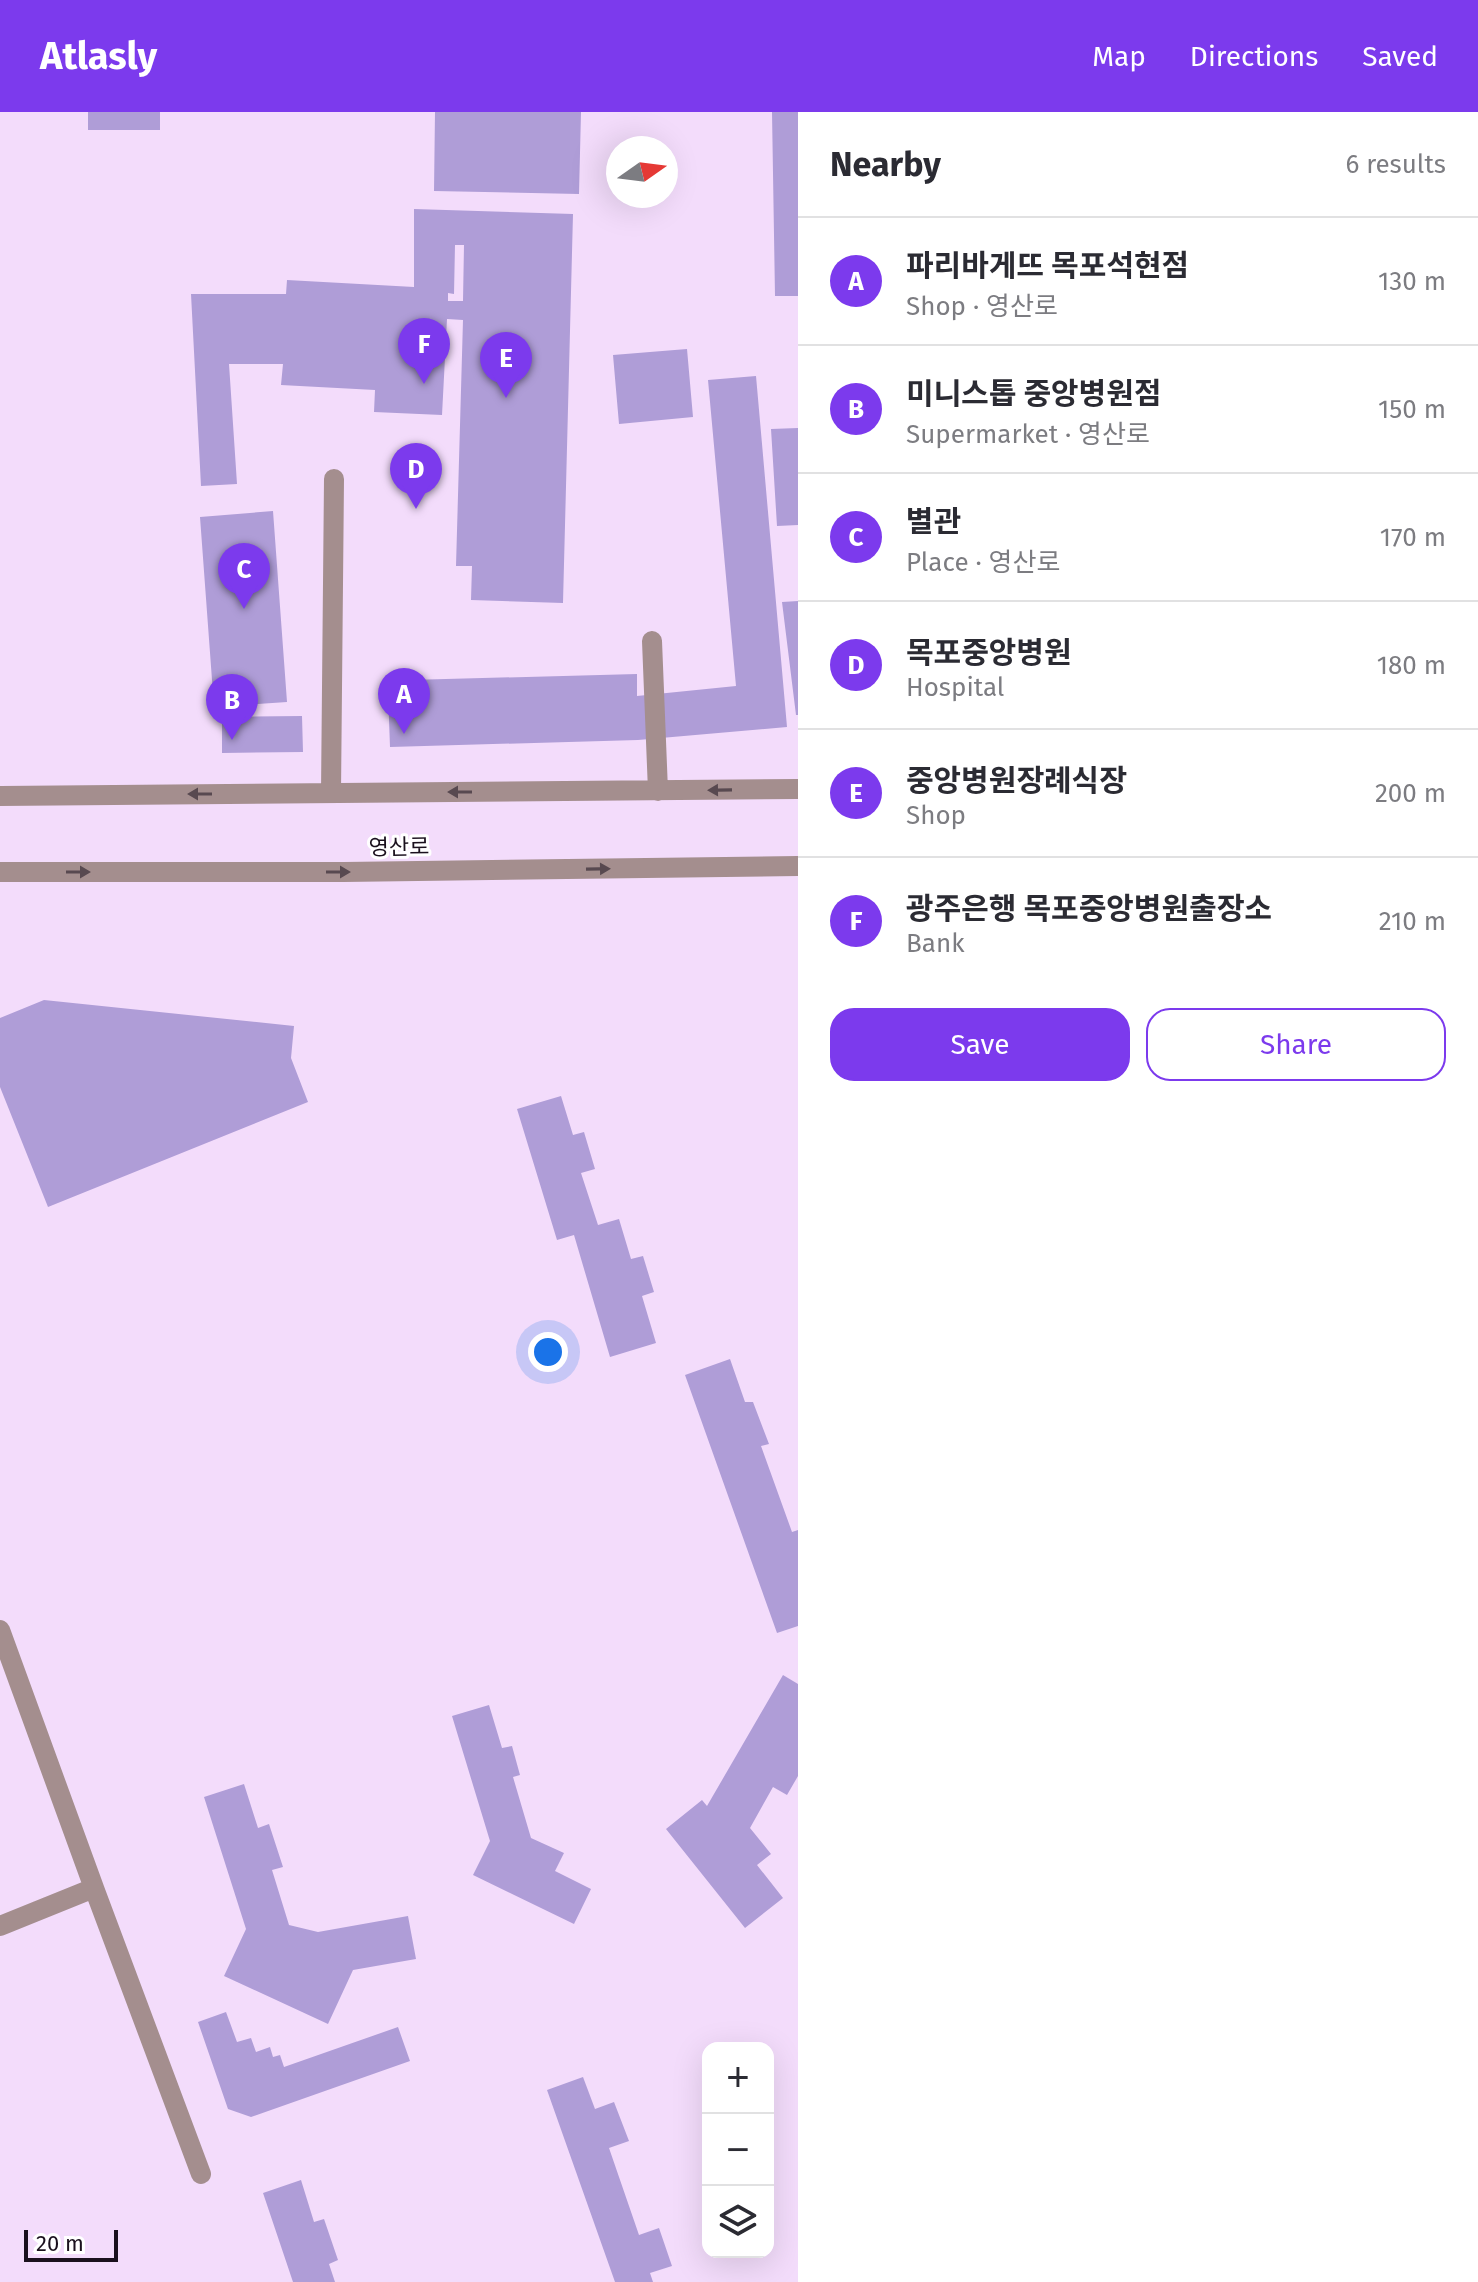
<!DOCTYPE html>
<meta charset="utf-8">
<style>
:root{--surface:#fff;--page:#f7f7f7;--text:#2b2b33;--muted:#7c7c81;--line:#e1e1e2;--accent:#7c3aed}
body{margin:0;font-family:"Fira Sans","Noto Sans KR",sans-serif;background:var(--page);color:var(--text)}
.controls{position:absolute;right:24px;bottom:24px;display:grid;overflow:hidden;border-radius:16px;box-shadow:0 8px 32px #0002}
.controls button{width:72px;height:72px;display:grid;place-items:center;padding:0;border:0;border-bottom:2px solid var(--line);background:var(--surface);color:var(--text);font:40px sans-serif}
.compass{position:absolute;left:606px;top:24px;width:72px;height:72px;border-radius:50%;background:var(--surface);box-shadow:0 8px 32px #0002;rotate:76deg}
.scale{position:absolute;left:24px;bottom:20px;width:94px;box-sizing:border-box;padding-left:8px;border:4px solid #1a101d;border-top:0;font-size:22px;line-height:28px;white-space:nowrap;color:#1a101d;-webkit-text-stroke:6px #fff;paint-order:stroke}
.you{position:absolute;left:548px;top:1240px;width:28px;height:28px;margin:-20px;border:6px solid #fff;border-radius:50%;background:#1a73e8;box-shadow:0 0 0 12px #1a73e833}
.badge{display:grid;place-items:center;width:52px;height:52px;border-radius:50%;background:var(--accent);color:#fff;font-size:26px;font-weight:700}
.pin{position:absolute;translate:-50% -66px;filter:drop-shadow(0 2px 4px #0008)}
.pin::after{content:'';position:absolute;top:42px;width:28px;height:24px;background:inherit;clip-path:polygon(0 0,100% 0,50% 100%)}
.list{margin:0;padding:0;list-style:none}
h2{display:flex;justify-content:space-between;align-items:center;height:104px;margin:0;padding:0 32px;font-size:34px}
h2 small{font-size:26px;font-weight:400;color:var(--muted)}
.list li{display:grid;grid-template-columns:52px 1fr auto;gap:24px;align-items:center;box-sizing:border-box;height:128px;padding:0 32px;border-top:2px solid var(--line)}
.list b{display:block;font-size:30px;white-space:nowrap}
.list p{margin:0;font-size:26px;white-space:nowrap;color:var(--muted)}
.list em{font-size:26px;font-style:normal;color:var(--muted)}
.actions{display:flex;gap:16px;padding:24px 32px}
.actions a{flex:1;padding:18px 0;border:2px solid var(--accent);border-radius:24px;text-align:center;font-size:28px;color:var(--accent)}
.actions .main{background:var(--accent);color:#fff}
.icon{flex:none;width:44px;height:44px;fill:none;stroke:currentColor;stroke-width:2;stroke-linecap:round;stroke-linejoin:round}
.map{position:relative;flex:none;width:798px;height:2170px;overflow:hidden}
header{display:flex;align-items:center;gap:48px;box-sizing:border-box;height:112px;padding:0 40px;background:var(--accent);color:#fff}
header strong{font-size:38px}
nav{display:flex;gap:44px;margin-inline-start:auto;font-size:28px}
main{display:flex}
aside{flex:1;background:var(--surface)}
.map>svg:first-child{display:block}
.building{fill:#af9dd7;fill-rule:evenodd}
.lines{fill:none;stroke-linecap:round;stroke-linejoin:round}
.minor{stroke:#a48e8e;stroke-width:20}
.oneway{fill:#584950}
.labels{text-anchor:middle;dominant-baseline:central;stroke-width:6;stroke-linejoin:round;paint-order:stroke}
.street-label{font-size:22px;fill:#1a101d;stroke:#fff}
</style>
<header>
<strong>Atlasly</strong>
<nav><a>Map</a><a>Directions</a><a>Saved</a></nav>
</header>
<main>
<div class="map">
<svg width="798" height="2170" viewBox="0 0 798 2170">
<rect width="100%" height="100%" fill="#f3dcfb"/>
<path class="building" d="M 88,0 L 160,0 L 160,18 L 88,18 Z
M 435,0 L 581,0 L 579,82 L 434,79 Z
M 772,0 L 798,0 L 798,184 L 775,184 Z
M 414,97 L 573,102 L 563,491 L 471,488 L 472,454 L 456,454 L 463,208 L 447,207 L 442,303 L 374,300 L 375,278 L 281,273 L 283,252 L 229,252 L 237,372 L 201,374 L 191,182 L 286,182 L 287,168 L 414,175 ZM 455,133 L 464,133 L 463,189 L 448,189 L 448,181 L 454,182 Z
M 687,237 L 693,305 L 619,312 L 613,243 Z
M 756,264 L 787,615 L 638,628 L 390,635 L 388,580 L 409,568 L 637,562 L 637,584 L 736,574 L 708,268 Z
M 798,316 L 798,413 L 777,414 L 771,317 Z
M 273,399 L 287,590 L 214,595 L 200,405 Z
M 798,489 L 798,603 L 796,603 L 782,490 Z
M 302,604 L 303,640 L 222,641 L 222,605 Z
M 44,888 L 294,914 L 291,946 L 308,990 L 48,1095 L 0,975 L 0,906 Z
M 561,984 L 573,1023 L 584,1020 L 595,1057 L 581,1061 L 598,1113 L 619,1107 L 631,1147 L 643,1144 L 654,1180 L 642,1184 L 656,1231 L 610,1245 L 574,1123 L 557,1128 L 517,997 Z
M 730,1247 L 745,1290 L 753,1290 L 769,1332 L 761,1334 L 792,1420 L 798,1418 L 798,1514 L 777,1521 L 685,1263 Z
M 783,1563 L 798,1572 L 798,1664 L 787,1683 L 773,1675 L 750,1716 L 771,1742 L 757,1753 L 783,1786 L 745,1816 L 666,1717 L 702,1688 L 707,1694 Z
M 489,1593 L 502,1636 L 512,1634 L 520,1663 L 513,1665 L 531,1726 L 564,1741 L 555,1759 L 591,1777 L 574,1812 L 473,1763 L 490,1729 L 452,1604 Z
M 244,1672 L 258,1716 L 269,1712 L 283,1755 L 272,1758 L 289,1813 L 318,1820 L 408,1804 L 416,1847 L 353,1858 L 328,1912 L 224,1864 L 246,1817 L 204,1685 Z
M 226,1900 L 237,1930 L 251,1926 L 256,1940 L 270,1935 L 273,1945 L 280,1943 L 284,1955 L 398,1915 L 410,1949 L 251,2005 L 228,1997 L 198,1910 Z
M 583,1965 L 595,1997 L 614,1990 L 629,2029 L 609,2036 L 639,2123 L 659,2116 L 672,2154 L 650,2161 L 653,2170 L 615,2170 L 547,1978 Z
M 301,2068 L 314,2110 L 324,2107 L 338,2148 L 329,2152 L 335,2170 L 293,2170 L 263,2081 Z"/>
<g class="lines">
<path class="minor" d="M 652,529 L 658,679
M 331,681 L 334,367
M 0,684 L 798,677
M 0,760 L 344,760 L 798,754
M 0,1518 L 94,1776 L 0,1814
M 94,1776 L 201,2062"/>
</g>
<defs><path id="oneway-solid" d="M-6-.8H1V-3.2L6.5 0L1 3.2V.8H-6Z" transform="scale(2)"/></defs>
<g class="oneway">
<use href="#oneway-solid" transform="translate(720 678) rotate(179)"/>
<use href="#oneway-solid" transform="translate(460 680) rotate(180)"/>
<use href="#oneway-solid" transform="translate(200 682) rotate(180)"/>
<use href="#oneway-solid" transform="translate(598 757) rotate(-1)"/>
<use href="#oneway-solid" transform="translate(78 760)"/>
<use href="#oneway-solid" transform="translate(338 760)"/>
</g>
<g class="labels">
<g class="street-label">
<text transform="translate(399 735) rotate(-1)">영산로</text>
</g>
</g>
</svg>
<div class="controls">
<button>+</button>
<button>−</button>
<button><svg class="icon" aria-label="layers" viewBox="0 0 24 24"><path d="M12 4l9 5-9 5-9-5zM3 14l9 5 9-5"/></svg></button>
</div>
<svg class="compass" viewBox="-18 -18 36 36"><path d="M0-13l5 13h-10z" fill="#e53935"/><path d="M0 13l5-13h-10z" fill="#7c7c81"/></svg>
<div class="scale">20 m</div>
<div class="you"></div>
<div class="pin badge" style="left:404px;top:622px">A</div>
<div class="pin badge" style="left:232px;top:628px">B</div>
<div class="pin badge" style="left:244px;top:497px">C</div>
<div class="pin badge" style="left:416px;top:397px">D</div>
<div class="pin badge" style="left:506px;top:286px">E</div>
<div class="pin badge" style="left:424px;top:272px">F</div>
</div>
<aside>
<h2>Nearby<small>6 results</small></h2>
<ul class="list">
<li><span class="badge">A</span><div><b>파리바게뜨 목포석현점</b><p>Shop · 영산로</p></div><em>130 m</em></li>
<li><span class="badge">B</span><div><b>미니스톱 중앙병원점</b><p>Supermarket · 영산로</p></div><em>150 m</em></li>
<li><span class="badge">C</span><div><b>별관</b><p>Place · 영산로</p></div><em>170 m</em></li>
<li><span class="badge">D</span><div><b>목포중앙병원</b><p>Hospital</p></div><em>180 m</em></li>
<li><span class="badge">E</span><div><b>중앙병원장례식장</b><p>Shop</p></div><em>200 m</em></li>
<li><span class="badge">F</span><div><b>광주은행 목포중앙병원출장소</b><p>Bank</p></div><em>210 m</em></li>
</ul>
<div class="actions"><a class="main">Save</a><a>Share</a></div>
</aside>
</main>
